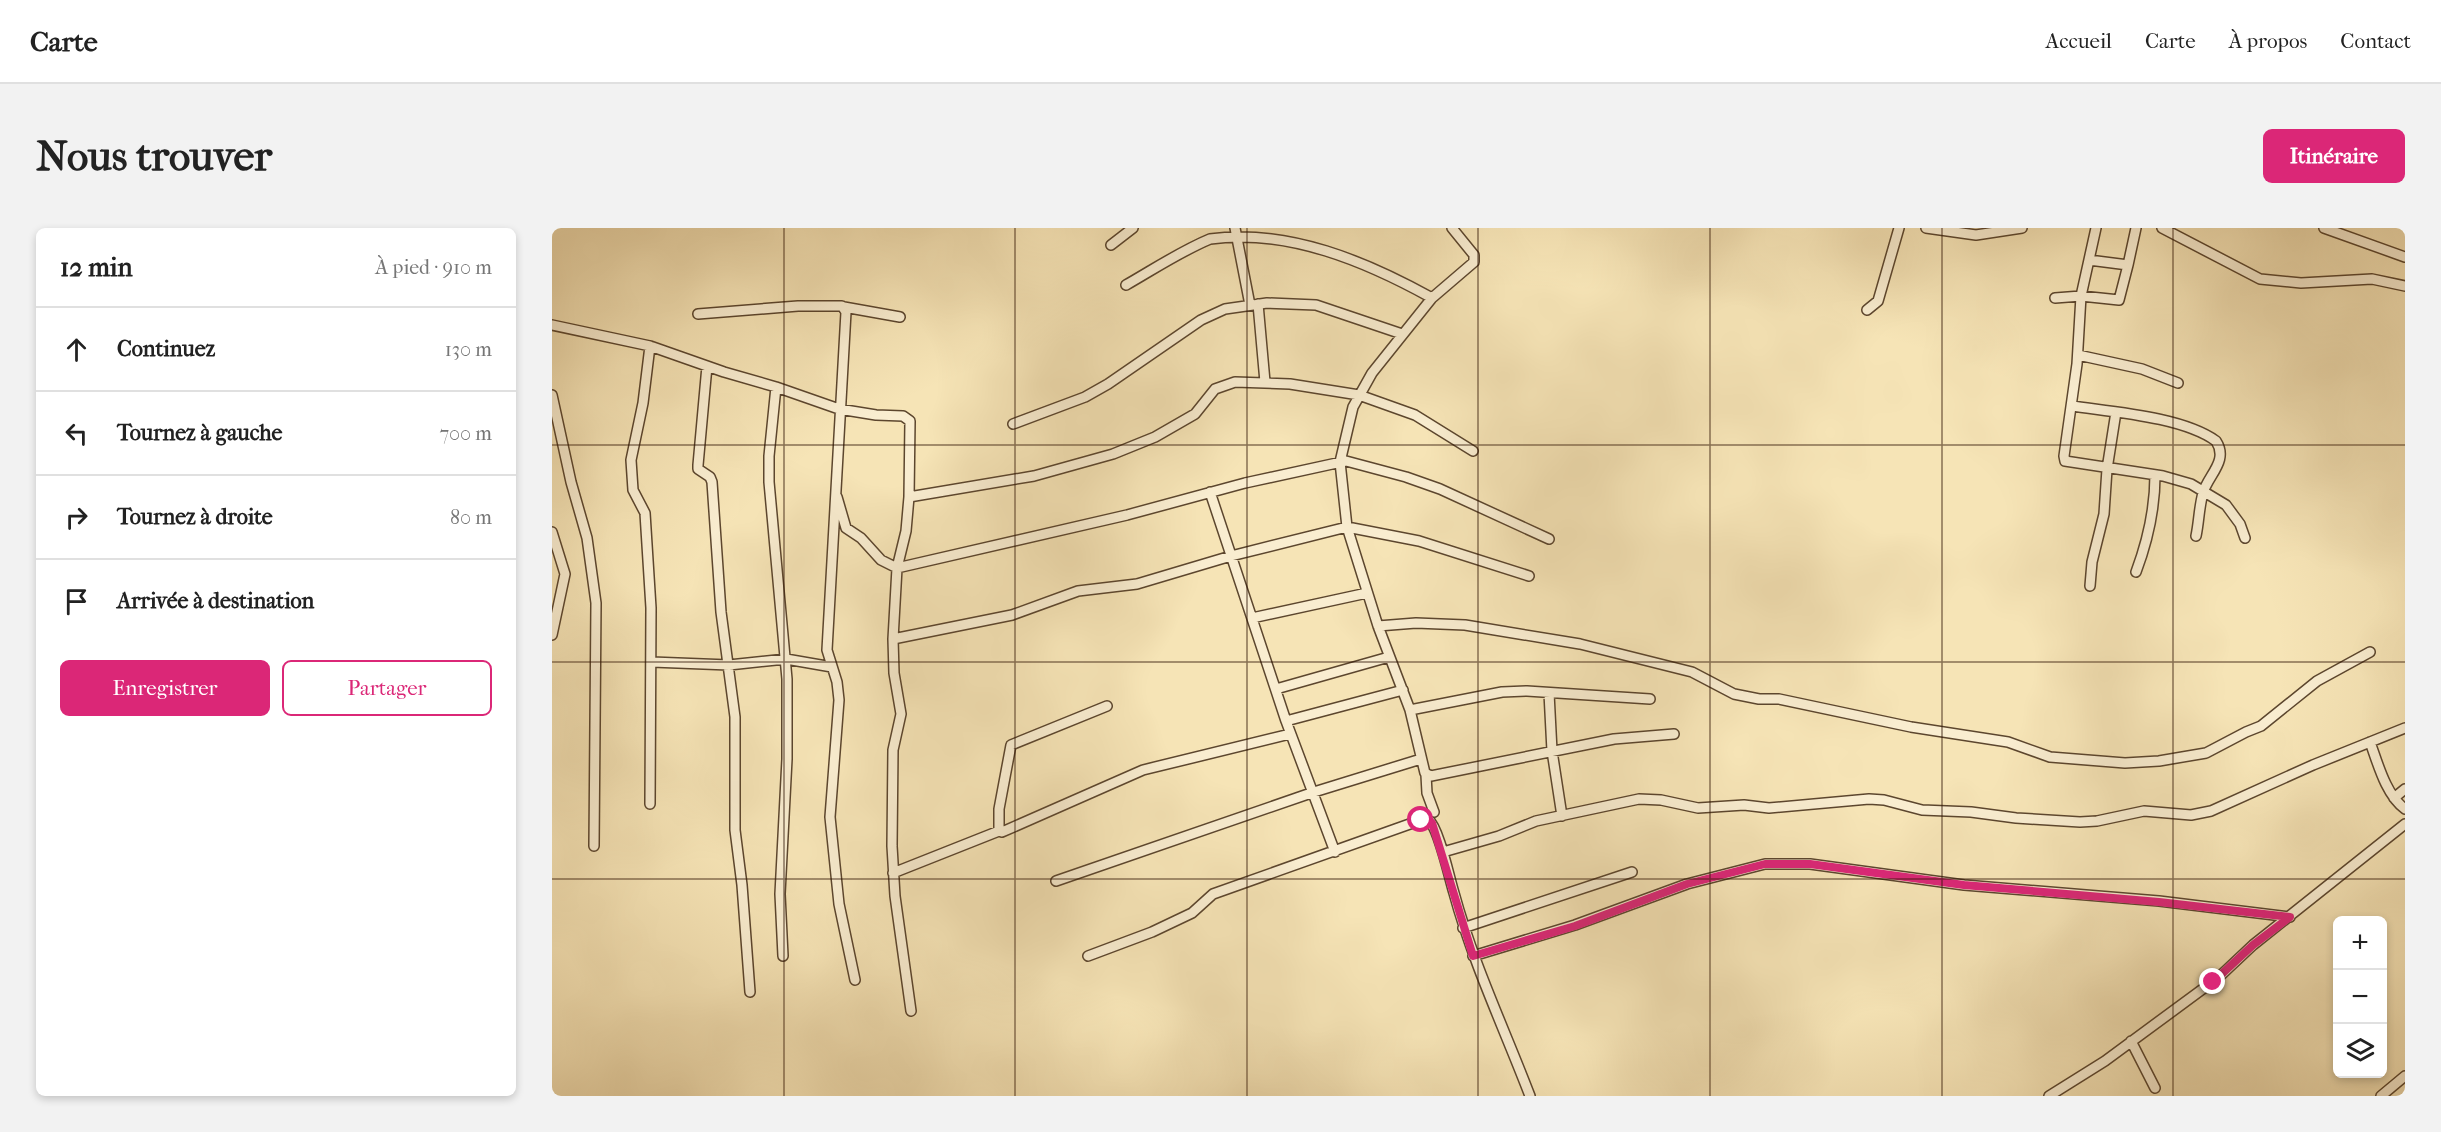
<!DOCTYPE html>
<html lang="fr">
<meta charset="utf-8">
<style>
:root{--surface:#fff;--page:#f2f2f2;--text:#222;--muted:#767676;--line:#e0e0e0;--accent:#db2777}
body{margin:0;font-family:"IM FELL French Canon",serif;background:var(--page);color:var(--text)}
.controls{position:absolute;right:18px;bottom:18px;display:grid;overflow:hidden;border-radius:9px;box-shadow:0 3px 9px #0003}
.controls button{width:54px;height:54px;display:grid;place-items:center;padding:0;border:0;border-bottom:2px solid var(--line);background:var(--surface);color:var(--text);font:30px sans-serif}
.stop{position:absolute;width:18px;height:18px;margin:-14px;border:4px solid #db2777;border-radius:50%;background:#fff}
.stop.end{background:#db2777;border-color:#fff;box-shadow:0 2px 6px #0008}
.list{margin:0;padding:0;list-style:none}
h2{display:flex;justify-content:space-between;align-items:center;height:78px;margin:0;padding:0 24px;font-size:26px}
h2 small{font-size:20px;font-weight:400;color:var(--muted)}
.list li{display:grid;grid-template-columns:39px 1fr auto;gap:18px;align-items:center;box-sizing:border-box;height:84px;padding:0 24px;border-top:2px solid var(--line)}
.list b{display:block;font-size:22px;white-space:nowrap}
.list em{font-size:20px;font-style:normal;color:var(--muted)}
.actions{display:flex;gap:12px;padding:18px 24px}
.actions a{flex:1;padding:14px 0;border:2px solid var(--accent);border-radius:9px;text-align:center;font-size:21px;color:var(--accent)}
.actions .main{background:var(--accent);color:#fff}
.icon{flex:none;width:33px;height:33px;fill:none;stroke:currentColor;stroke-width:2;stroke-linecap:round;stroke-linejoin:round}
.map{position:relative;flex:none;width:1853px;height:868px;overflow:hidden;border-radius:9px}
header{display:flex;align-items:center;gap:36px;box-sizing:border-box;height:84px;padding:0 30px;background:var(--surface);border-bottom:2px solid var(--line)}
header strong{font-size:28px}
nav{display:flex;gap:33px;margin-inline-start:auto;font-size:21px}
.intro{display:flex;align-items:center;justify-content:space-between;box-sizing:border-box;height:144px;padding:0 36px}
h1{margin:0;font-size:42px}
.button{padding:15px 27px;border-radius:9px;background:var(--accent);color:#fff;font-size:21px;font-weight:700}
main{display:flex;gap:36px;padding:0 36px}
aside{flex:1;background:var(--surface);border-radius:9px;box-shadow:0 3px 9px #0003}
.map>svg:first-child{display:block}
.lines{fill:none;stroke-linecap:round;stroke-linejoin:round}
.minor-casing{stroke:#5c462e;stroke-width:12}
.minor{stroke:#f9edd0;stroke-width:9}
.route{stroke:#db2777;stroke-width:8}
.grid{fill:none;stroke:#291100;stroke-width:1.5;stroke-opacity:0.55}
</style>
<header>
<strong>Carte</strong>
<nav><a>Accueil</a><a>Carte</a><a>À propos</a><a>Contact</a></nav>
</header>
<div class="intro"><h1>Nous trouver</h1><a class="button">Itinéraire</a></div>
<main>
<aside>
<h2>12 min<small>À pied · 910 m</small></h2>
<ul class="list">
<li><svg class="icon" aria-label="ahead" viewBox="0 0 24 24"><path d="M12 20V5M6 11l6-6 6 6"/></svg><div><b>Continuez</b></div><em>130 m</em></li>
<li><svg class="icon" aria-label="left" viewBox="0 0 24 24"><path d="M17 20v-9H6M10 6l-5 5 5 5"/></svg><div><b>Tournez à gauche</b></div><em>700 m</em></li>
<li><svg class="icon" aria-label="right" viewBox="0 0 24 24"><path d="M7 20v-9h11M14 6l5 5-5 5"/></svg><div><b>Tournez à droite</b></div><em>80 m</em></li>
<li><svg class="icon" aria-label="arrive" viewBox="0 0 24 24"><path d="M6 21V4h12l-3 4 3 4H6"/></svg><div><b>Arrivée à destination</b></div></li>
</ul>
<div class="actions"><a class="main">Enregistrer</a><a>Partager</a></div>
</aside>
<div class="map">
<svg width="1853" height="868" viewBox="0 0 1853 868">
<rect width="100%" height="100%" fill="#f6e4b6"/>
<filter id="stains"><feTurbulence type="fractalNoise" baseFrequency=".00333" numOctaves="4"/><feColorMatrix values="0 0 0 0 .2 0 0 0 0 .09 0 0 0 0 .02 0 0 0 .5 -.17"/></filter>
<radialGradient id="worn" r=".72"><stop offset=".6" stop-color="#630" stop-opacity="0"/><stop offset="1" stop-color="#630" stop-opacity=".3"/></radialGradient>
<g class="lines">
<g class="minor-casing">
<path id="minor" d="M 683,0 L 698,77
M 900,0 L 922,27 L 922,34 L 880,70 L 820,145 L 801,179 L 788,234 L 795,299 L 826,398 L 858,482 L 873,545 L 879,548 L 1062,511 L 1122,506
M 1374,0 L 1424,7 L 1470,0
M 1544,0 L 1529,68 L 1525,136 L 1512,228 L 1513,233 L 1611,248 L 1639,256 L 1674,277 L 1688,296 L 1693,310
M 1610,0 L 1708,51 L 1749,55 L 1820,51 L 1853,58
M 1772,0 L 1853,29
M 559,17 L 581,0
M 1537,32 L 1576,37 L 1584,0
M 574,57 C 602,41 629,23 658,11 C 736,0 815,34 880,70
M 1503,70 L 1529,68 L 1567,72 L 1576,37
M 706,76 L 713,154
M 292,79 L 348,89
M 1315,82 L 1326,73 L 1347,0
M 146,86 L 246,78 L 290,78 L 294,84 L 275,422 L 285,454 L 287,472 L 278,589 L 287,676 L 303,752
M 0,97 L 98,118 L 172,144 L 224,159 L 287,181 L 324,187 L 351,188 L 358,193 L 357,269 L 354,303 L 345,340 L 341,411 L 342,445 L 349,486 L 341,522 L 340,618 L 343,668 L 359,783
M 98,118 L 91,175 L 79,232 L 81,262 L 93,285 L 99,380 L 98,576
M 1526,127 L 1590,141 L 1626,155
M 155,138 L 146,237 L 146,241 L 158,249 L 160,254 L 169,384 L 183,489 L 183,602 L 190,657 L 198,764
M 224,159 L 217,228 L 217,254 L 235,451 L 235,531 L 228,666 L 231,728
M 0,167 L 19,254 L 35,310 L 44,375 L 42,618
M 1520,178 C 1561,184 1631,189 1664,213 C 1677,233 1656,247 1651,265 C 1647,279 1647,294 1644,308
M 461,196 L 533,169 L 556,156 L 649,92 L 673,81 L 715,75 L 764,77 L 850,106
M 658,264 L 734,493 L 783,624
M 285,269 L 294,300 L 309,310 L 329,332 L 345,340 L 575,287 L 693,255 L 794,233 L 854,249 L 888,261 L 997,311
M 357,269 L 482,248 L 561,226 L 603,209 L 643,186 L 663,161 L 683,154 L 738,156 L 807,167 L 863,187 L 921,223
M 0,304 L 13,346 L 0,407
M 1584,344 C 1596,312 1603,282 1603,247
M 1538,358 L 1540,334 L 1552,286 L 1555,241 L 1564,184
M 700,390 L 815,365
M 826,398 L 864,395 L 913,397 L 1028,416 L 1140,444 L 1182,466 L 1207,471 L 1227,471 L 1359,499 L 1456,514 L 1498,529 L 1573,535 L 1607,533 L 1654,525 L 1694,504 L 1709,498 L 1765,453 L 1818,424
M 341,411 L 460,387 L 526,363 L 585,356 L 679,328 L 795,299 L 867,313 L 977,348
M 100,434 L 177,437 L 234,431 L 280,439
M 724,461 L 837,429
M 997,465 L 1000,523 L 1010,588
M 555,478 L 459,517 L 447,581 L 447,603 L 450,604 L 591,542 L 738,506
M 858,482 L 950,464 L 975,463 L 1098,471
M 734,493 L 851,462
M 1818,514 C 1826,536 1834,567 1853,581
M 874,547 L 875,565 L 882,584
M 1842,570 L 1853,561
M 891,624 L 947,608 L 984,593 L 1087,571 L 1109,572 L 1146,580 L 1192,577 L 1217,580 L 1317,571 L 1332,572 L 1370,582 L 1419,584 L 1464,590 L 1528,594 L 1545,593 L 1592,583 L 1639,587 L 1659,583 L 1761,537 L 1853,500
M 341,645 L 447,603
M 504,653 L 762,564 L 869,531
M 911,700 L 1080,644
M 536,728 L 600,704 L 640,685 L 661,666 L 869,592 L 876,591 C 887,600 897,649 902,665 C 921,735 952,800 978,868
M 921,728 L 1023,697 L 1135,656 L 1213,636 L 1258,636 L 1412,657 L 1607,673 L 1738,689
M 1579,813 L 1603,860
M 1497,868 L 1553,833 L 1667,749 L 1701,717 L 1853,596
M 1829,868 L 1853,848"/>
</g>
<use href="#minor" class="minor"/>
</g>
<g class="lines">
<path class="route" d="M 869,592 L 876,591 L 880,595 L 921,728 L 1023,698 L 1135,656 L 1213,636 L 1258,636 L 1412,657 L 1607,674 L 1738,689 L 1701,717 L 1661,754"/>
</g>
<path class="grid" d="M 232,0 L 232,868M 463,0 L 463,868M 695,0 L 695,868M 926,0 L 926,868M 1158,0 L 1158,868M 1390,0 L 1390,868M 1621,0 L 1621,868M 0,217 L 1853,217M 0,434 L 1853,434M 0,651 L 1853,651"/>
<rect width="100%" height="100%" filter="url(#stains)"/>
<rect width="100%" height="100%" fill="url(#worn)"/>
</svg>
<div class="controls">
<button>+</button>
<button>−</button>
<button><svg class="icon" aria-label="layers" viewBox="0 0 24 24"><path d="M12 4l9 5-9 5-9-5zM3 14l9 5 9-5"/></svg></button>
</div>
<div class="stop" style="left:869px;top:592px"></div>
<div class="stop end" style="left:1661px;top:754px"></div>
</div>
</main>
